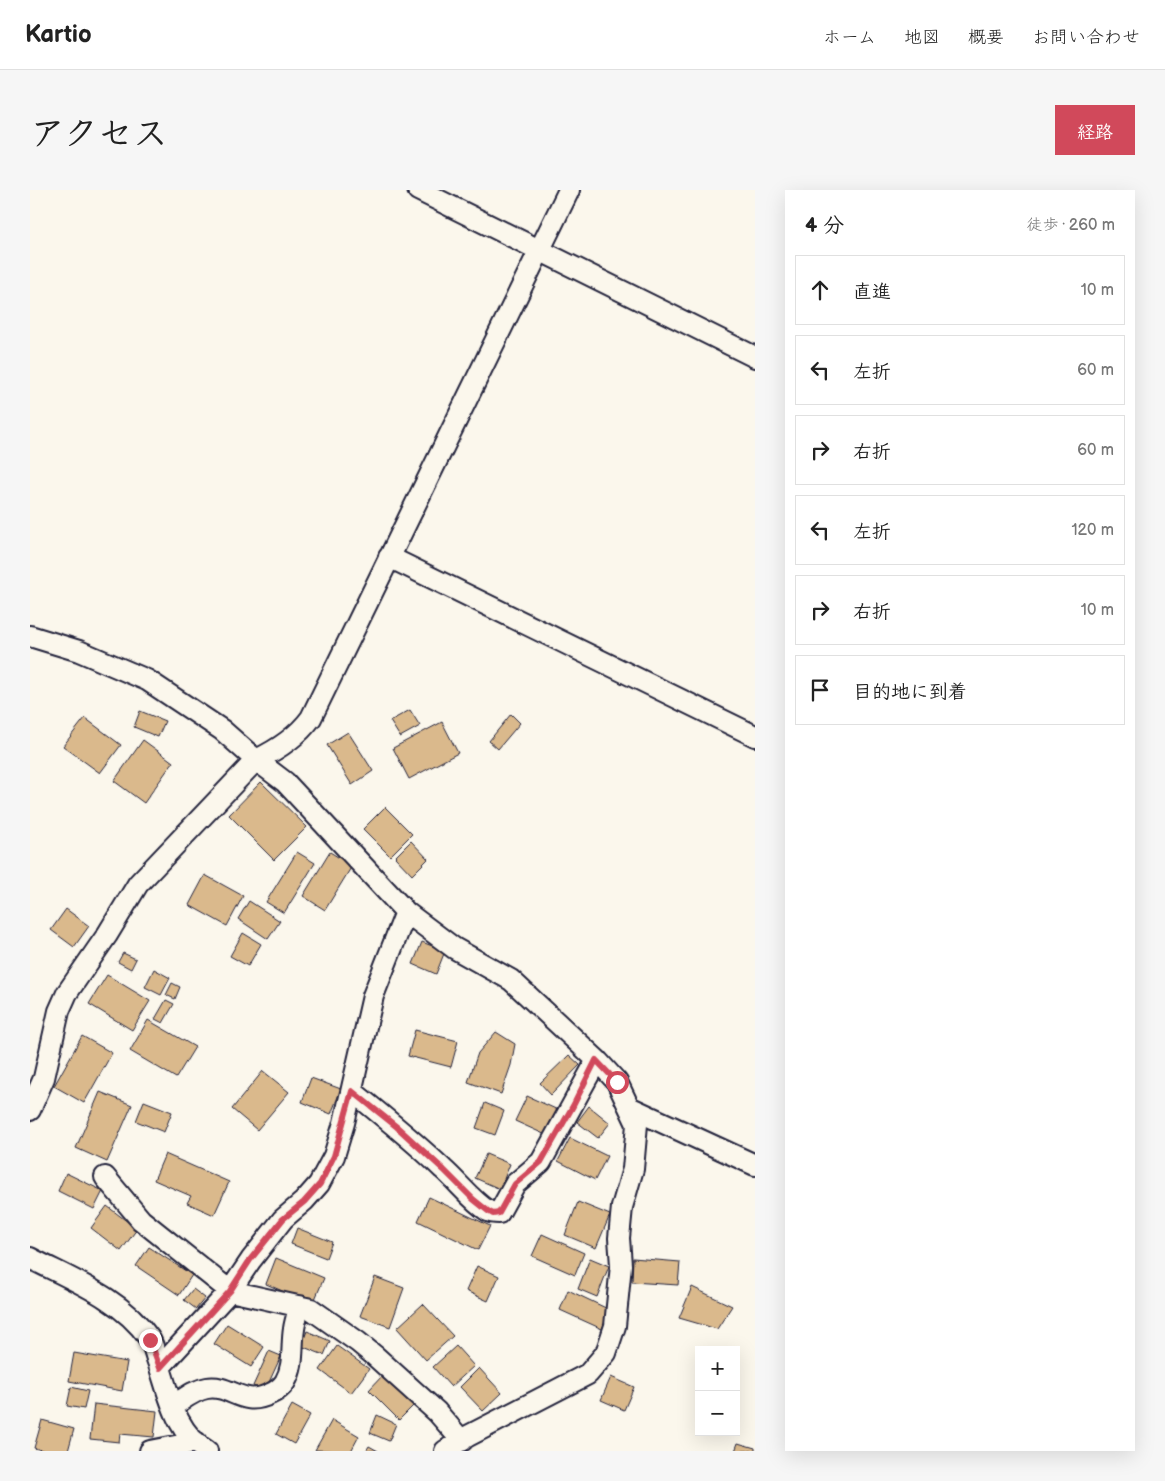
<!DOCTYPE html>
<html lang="ja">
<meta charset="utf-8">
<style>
:root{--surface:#fff;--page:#f6f6f6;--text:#222;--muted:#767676;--line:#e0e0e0;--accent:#d1495b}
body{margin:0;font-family:"Balsamiq Sans","Klee One",sans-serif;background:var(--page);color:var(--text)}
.controls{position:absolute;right:15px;bottom:15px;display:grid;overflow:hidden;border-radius:0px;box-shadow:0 5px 20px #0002}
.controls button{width:45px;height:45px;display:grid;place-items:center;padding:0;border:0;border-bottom:1px solid var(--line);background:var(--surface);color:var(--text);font:25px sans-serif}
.stop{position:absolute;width:15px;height:15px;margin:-11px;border:4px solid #d1495b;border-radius:50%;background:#fff}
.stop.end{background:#d1495b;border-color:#fff;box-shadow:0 1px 5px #0008}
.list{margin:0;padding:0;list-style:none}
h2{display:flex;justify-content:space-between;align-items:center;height:65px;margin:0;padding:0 20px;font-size:21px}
h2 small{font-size:16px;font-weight:400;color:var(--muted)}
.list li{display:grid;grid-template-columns:32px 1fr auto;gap:15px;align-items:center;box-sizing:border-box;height:70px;margin:0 10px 10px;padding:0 10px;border:1px solid var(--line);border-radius:0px}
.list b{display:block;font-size:19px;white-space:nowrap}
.list em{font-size:16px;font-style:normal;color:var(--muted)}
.icon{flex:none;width:28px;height:28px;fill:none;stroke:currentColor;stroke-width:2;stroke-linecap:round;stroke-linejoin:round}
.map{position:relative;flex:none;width:725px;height:1261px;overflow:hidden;border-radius:0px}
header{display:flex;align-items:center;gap:30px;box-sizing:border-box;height:70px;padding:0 25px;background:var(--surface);border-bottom:1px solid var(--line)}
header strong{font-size:24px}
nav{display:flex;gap:28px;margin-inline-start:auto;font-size:18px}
.intro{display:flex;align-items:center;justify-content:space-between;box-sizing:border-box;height:120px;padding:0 30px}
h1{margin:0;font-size:35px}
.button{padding:12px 22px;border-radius:0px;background:var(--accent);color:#fff;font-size:18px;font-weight:700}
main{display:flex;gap:30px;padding:0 30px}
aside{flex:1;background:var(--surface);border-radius:0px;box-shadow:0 5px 20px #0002}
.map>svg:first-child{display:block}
.building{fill:#dab98c;stroke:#22223b}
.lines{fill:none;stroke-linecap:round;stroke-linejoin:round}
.minor-casing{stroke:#22223b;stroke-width:24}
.minor{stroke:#fbf7ec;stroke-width:20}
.route{stroke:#d1495b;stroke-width:6}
</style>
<header>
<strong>Kartio</strong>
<nav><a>ホーム</a><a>地図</a><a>概要</a><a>お問い合わせ</a></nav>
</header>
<div class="intro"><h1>アクセス</h1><a class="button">経路</a></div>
<main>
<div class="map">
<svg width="725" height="1261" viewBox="0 0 725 1261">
<rect width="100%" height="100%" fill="#fbf7ec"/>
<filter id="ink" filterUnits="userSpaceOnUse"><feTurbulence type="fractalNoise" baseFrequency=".02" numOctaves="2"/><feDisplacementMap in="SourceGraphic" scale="10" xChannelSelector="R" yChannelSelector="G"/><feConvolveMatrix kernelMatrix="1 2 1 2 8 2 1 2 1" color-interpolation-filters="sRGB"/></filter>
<g filter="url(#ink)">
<path class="building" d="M 380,520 L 390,536 L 370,547 L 360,531 Z
M 110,521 L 135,531 L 128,547 L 104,537 Z
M 481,524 L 490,533 L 468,559 L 459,551 Z
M 55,528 L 91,555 L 70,583 L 33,556 Z
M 412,532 L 428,563 L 379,589 L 363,558 Z
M 318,542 L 343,581 L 322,595 L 297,555 Z
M 113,550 L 143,572 L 114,613 L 84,591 Z
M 231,592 L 277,637 L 244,670 L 199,625 Z
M 355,617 L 382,644 L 360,666 L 333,639 Z
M 381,651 L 398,669 L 382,685 L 365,667 Z
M 267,662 L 285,673 L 254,723 L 236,712 Z
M 300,662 L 322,676 L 295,720 L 273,706 Z
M 175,685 L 213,706 L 197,736 L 159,715 Z
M 219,711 L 250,731 L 238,749 L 208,729 Z
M 36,719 L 59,736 L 44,757 L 21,740 Z
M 213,743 L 231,754 L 218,776 L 200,766 Z
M 392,752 L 415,761 L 406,784 L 383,774 Z
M 93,763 L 106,769 L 101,779 L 88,772 Z
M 124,779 L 140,788 L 131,805 L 115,797 Z
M 77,785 L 120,811 L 102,840 L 59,814 Z
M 142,793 L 150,797 L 145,809 L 136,805 Z
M 136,810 L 144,814 L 133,833 L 125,829 Z
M 118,830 L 165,857 L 146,888 L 100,861 Z
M 385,840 L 428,851 L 421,877 L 378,866 Z
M 466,842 L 485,854 L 481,875 L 471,904 L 438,892 L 448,863 Z
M 52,846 L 82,863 L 54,913 L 24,896 Z
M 539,865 L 550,875 L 521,905 L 510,893 Z
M 233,881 L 259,902 L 227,940 L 202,919 Z
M 281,888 L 311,899 L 301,924 L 272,912 Z
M 70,902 L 102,915 L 77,972 L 46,958 Z
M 497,906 L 528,920 L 516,945 L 485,931 Z
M 114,911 L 142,922 L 134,942 L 106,931 Z
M 455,913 L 474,921 L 465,945 L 446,938 Z
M 559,916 L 580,933 L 568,948 L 547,932 Z
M 540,948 L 577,966 L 565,990 L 528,971 Z
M 135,964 L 199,992 L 184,1025 L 157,1013 L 161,1006 L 124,990 Z
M 456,964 L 480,974 L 470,999 L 445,988 Z
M 36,983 L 73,1001 L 64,1019 L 28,1001 Z
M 399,1007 L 460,1036 L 448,1060 L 388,1031 Z
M 548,1012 L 580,1025 L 566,1058 L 535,1045 Z
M 77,1016 L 107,1039 L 91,1061 L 61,1038 Z
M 267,1038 L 302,1052 L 296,1068 L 261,1054 Z
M 512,1044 L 554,1063 L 545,1085 L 502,1066 Z
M 119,1057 L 162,1085 L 149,1105 L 106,1076 Z
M 246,1068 L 294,1088 L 283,1114 L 236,1094 Z
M 560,1068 L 579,1076 L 567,1107 L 548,1099 Z
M 603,1068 L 650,1072 L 648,1095 L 602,1092 Z
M 447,1076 L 469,1086 L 458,1111 L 436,1101 Z
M 345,1087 L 374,1098 L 360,1137 L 330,1126 Z
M 662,1097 L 702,1116 L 687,1139 L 649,1128 Z
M 163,1099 L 175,1108 L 166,1119 L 154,1110 Z
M 538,1100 L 580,1120 L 572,1139 L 530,1120 Z
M 393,1114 L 423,1146 L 396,1170 L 367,1138 Z
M 197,1134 L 234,1157 L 221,1177 L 184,1154 Z
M 277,1141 L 300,1151 L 294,1165 L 271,1156 Z
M 307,1156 L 339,1179 L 321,1203 L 290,1180 Z
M 426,1156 L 444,1176 L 421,1197 L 403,1177 Z
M 239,1161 L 251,1166 L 235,1201 L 223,1196 Z
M 44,1163 L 97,1172 L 92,1201 L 39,1191 Z
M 449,1178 L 472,1203 L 453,1221 L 430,1197 Z
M 353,1185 L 384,1215 L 369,1230 L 339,1200 Z
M 581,1187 L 604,1197 L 594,1220 L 571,1210 Z
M 41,1197 L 58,1201 L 54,1219 L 37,1216 Z
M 64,1214 L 127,1221 L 124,1247 L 90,1244 L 89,1252 L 60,1249 Z
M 262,1215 L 280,1225 L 264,1254 L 246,1244 Z
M 347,1225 L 366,1234 L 359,1251 L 340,1243 Z
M 12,1230 L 44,1239 L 38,1261 L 15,1261 L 4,1258 Z
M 302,1230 L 329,1246 L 321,1261 L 285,1260 Z
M 708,1253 L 725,1258 L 725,1261 L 705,1261 Z
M 339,1256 L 348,1261 L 336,1261 Z"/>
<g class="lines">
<g class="minor-casing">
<path id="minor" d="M 388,0 L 725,167
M 359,367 L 725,546
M 0,446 L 49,461 L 117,490 L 192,540 L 226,570 L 255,592 L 376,722 L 424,758 L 481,790 L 567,870 L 587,892 L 607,934 L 603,979 L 592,1017 L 589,1048 L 591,1075 L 585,1136 L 576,1163 L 558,1184 L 438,1246 L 415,1261
M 322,901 C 353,926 384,951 413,979 C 428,992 441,1010 458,1021 C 462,1023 465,1023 469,1023 L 485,994 L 511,972 L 567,870
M 599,917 L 725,975
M 0,920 L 14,888 L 29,821 L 37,803 L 77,745 L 108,694 L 226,570 C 247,560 267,547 281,528 L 539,0
M 75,987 L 111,1030 L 200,1101 L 281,1119 L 328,1152 L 345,1166 L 407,1222 L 432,1251
M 0,1068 C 42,1090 91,1108 119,1148 C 123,1154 125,1162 127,1169 C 139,1202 144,1242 177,1261
M 130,1177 L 200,1101 L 221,1070 L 253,1029 L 274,1011 L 289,994 L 304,966 L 314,933 L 343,806 L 376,722
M 143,1216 C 154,1209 164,1200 177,1198 C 201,1194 212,1218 240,1204 C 247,1201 251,1198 255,1192 C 265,1175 261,1157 264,1139 C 265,1131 268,1123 270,1116
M 120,1261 L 166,1252"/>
</g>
<use href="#minor" class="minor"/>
</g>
</g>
<g class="lines" filter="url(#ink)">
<path class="route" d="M 120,1150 L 130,1178 L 200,1101 L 220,1070 L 253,1029 L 274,1012 L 290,994 L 304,966 L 322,901 L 367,937 L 414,980 L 443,1009 L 458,1021 L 463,1024 L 469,1023 L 485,994 L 511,972 L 543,916 L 566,870 L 587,892"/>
</g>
</svg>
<div class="controls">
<button>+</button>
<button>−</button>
</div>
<div class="stop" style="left:587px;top:892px"></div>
<div class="stop end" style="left:120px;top:1150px"></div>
</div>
<aside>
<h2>4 分<small>徒歩 · 260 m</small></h2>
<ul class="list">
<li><svg class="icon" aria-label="ahead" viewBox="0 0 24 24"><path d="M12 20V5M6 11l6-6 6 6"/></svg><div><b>直進</b></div><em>10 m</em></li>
<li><svg class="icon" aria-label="left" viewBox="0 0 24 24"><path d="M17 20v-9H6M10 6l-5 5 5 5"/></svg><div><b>左折</b></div><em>60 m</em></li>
<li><svg class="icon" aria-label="right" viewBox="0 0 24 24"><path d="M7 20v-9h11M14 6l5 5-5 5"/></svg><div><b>右折</b></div><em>60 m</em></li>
<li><svg class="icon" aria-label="left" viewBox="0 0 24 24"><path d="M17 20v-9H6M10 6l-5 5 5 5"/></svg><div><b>左折</b></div><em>120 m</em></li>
<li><svg class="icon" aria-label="right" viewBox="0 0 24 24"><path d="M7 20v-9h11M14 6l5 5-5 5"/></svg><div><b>右折</b></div><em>10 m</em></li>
<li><svg class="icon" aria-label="arrive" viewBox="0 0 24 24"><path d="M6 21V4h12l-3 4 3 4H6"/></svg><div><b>目的地に到着</b></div></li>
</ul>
</aside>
</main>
